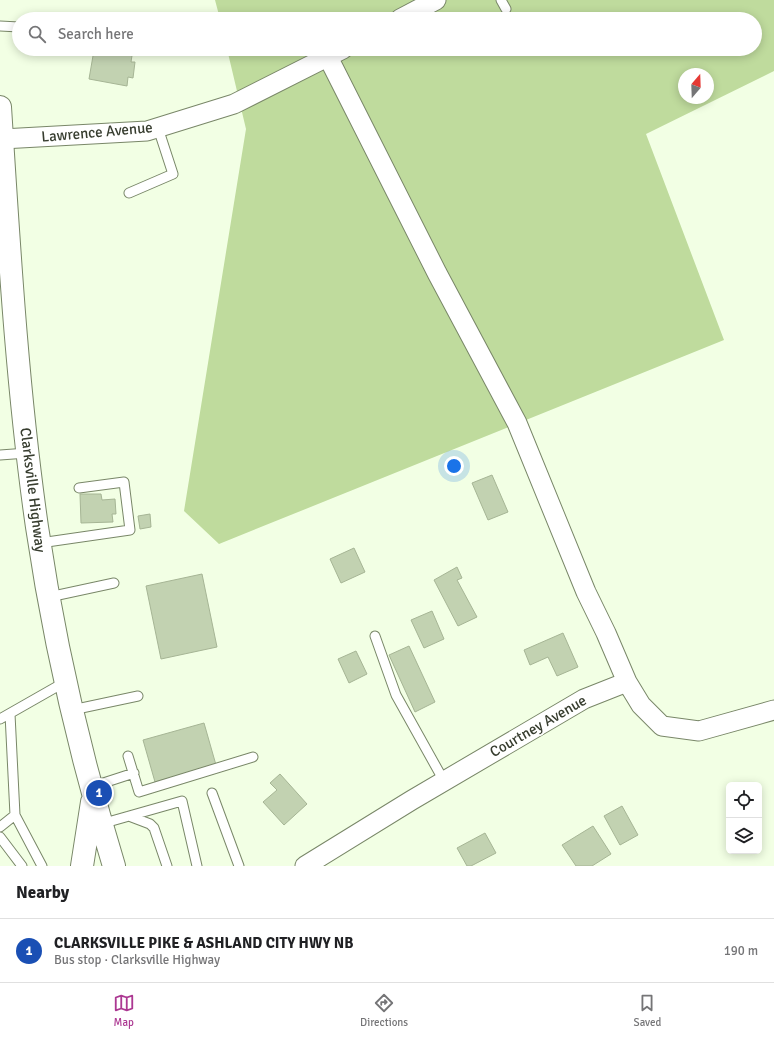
<!DOCTYPE html>
<meta charset="utf-8">
<style>
:root{--surface:#fff;--page:#f2f2f2;--text:#202124;--muted:#757577;--line:#e0e0e0;--accent:#ac3892}
body{margin:0;font-family:Signika,sans-serif;background:var(--page);color:var(--text)}
.controls{position:absolute;right:12px;bottom:12px;display:grid;overflow:hidden;border-radius:6px;box-shadow:0 2px 10px #0003}
.controls button{width:36px;height:36px;display:grid;place-items:center;padding:0;border:0;border-bottom:1px solid var(--line);background:var(--surface);color:var(--text);font:20px sans-serif}
.compass{position:absolute;left:678px;top:68px;width:36px;height:36px;border-radius:50%;background:var(--surface);box-shadow:0 2px 10px #0003;rotate:19deg}
.you{position:absolute;left:454px;top:466px;width:14px;height:14px;margin:-10px;border:3px solid #fff;border-radius:50%;background:#1a73e8;box-shadow:0 0 0 6px #1a73e833}
.badge{display:grid;place-items:center;width:26px;height:26px;border-radius:50%;background:var(--accent);color:#fff;font-size:13px;font-weight:700}
.pin{position:absolute;translate:-50% -50%;border:2px solid #fff;box-shadow:0 1px 4px #0006}
.list{margin:0;padding:0;list-style:none}
h2{display:flex;justify-content:space-between;align-items:center;height:52px;margin:0;padding:0 16px;font-size:17px}
h2 small{font-size:13px;font-weight:400;color:var(--muted)}
.list li{display:grid;grid-template-columns:26px 1fr auto;gap:12px;align-items:center;box-sizing:border-box;height:64px;padding:0 16px;border-top:1px solid var(--line)}
.list b{display:block;font-size:15px;white-space:nowrap}
.list p{margin:0;font-size:13px;white-space:nowrap;color:var(--muted)}
.list em{font-size:13px;font-style:normal;color:var(--muted)}
.icon{flex:none;width:22px;height:22px;fill:none;stroke:currentColor;stroke-width:2;stroke-linecap:round;stroke-linejoin:round}
.map{position:relative;flex:none;width:774px;height:866px;overflow:hidden}
.search{position:absolute;background:var(--surface);box-shadow:0 2px 10px #0003;left:12px;right:12px;top:12px;height:44px;display:flex;align-items:center;gap:10px;box-sizing:border-box;padding:0 14px;border-radius:22px;color:var(--muted);font-size:15px}
.sheet{height:116px;background:var(--surface)}
nav{display:flex;justify-content:space-around;align-items:center;box-sizing:border-box;height:56px;border-top:1px solid var(--line);background:var(--surface);font-size:11px;color:var(--muted)}
nav a{display:grid;justify-items:center;gap:2px}
nav .on{color:var(--accent)}
.map>svg:first-child{display:block}
.green{fill:#bfdb9d;fill-rule:evenodd}
.building{fill:#c2d2b1;stroke:#a6b595}
.lines{fill:none;stroke-linecap:round;stroke-linejoin:round}
.service-casing{stroke:#798768;stroke-width:11}
.minor-casing{stroke:#798768;stroke-width:21}
.primary-casing{stroke:#798768;stroke-width:24}
.service{stroke:#fff;stroke-width:9}
.minor{stroke:#fff;stroke-width:19}
.primary{stroke:#fff;stroke-width:22}
.labels{text-anchor:middle;dominant-baseline:central;stroke-width:3.5;stroke-linejoin:round;paint-order:stroke}
.street-label{font-size:15px;fill:#373d2f;stroke:#fff}
</style>
<div class="map">
<svg width="774" height="866" viewBox="0 0 774 866">
<rect width="100%" height="100%" fill="#f2ffe4"/>
<path class="green" d="M 215,0 L 774,0 L 774,71 L 646,134 L 724,340 L 219,544 L 184,511 L 246,129 L 227,49 L 755,49 L 755,19 L 220,19 ZM 684,74 L 708,74 L 708,98 L 684,98 Z"/>
<path class="building" d="M 100,49 L 133,49 L 131,62 L 135,62 L 133,78 L 128,77 L 127,86 L 89,79 L 94,50 L 99,51 Z
M 492,475 L 508,512 L 488,520 L 472,483 Z
M 80,494 L 101,494 L 102,500 L 115,499 L 116,514 L 112,514 L 113,522 L 81,523 Z
M 150,514 L 151,527 L 140,529 L 138,516 Z
M 354,548 L 365,572 L 341,583 L 330,559 Z
M 457,567 L 462,578 L 457,580 L 477,617 L 458,626 L 434,580 Z
M 202,574 L 217,647 L 161,659 L 146,586 Z
M 432,611 L 444,639 L 424,648 L 411,620 Z
M 563,633 L 578,667 L 557,676 L 548,657 L 530,665 L 524,650 Z
M 409,646 L 435,702 L 415,712 L 389,655 Z
M 356,651 L 367,674 L 349,683 L 338,659 Z
M 204,723 L 216,765 L 155,782 L 143,740 Z
M 280,774 L 307,804 L 284,825 L 263,802 L 277,790 L 270,783 Z
M 622,806 L 638,835 L 620,845 L 604,816 Z
M 593,826 L 611,854 L 592,866 L 576,866 L 562,845 Z
M 485,833 L 496,853 L 471,866 L 467,866 L 457,848 Z"/>
<g class="lines">
<g class="service-casing">
<path id="service" d="M 501,0 L 506,9
M 0,26 L 19,27
M 129,193 L 173,174 L 158,128
M 0,455 L 27,453
M 40,543 L 130,530 L 124,482 L 79,488
M 49,597 L 114,583
M 375,636 L 396,695 L 444,781
M 72,710 L 138,696
M 10,714 L 15,815 L 42,866
M 0,719 L 65,682
M 128,756 L 139,792 L 253,757
M 91,787 L 134,773
M 212,793 L 239,866
M 129,816 L 150,824 L 154,828 L 167,866
M 101,824 L 182,801 L 197,866
M 0,827 L 15,815
M 0,837 L 22,866"/>
</g>
<g class="minor-casing">
<path id="minor" d="M 400,19 L 436,0
M 328,57 L 437,273 L 517,423 L 586,592 L 606,633 L 627,682
M 2,139 L 147,131 L 234,104 L 343,49
M 305,866 L 412,800 L 584,699 L 627,682 L 641,705 L 662,726 L 699,731 L 774,710"/>
</g>
<g class="primary-casing">
<path id="primary" d="M 0,107 C 9,247 17,388 37,527 C 54,642 80,755 114,866
M 82,866 L 92,802"/>
</g>
<use href="#service" class="service"/>
<use href="#minor" class="minor"/>
<use href="#primary" class="primary"/>
</g>
<g class="labels">
<g class="street-label">
<text transform="translate(97 132) rotate(-5)">Lawrence Avenue</text>
<text transform="translate(33 490) rotate(83)">Clarksville Highway</text>
<text transform="translate(538 726) rotate(-30)">Courtney Avenue</text>
</g>
</g>
</svg>
<div class="controls">
<button><svg class="icon" aria-label="locate" viewBox="0 0 24 24"><circle cx="12" cy="12" r="6"/><path d="M12 2v4M12 18v4M2 12h4M18 12h4"/></svg></button>
<button><svg class="icon" aria-label="layers" viewBox="0 0 24 24"><path d="M12 4l9 5-9 5-9-5zM3 14l9 5 9-5"/></svg></button>
</div>
<svg class="compass" viewBox="-18 -18 36 36"><path d="M0-13l5 13h-10z" fill="#e53935"/><path d="M0 13l5-13h-10z" fill="#757577"/></svg>
<div class="you"></div>
<div class="pin badge" style="left:99px;top:793px;background:#1a4fb4">1</div>
<div class="search"><svg class="icon" aria-label="search" viewBox="0 0 24 24"><circle cx="10" cy="10" r="6"/><path d="M15 15l6 6"/></svg>Search here</div>
</div>
<section class="sheet">
<h2>Nearby<small></small></h2>
<ul class="list">
<li><span class="badge" style="background:#1a4fb4">1</span><div><b>CLARKSVILLE PIKE &amp; ASHLAND CITY HWY NB</b><p>Bus stop · Clarksville Highway</p></div><em>190 m</em></li>
</ul>
</section>
<nav>
<a class="on"><svg class="icon" aria-label="map" viewBox="0 0 24 24"><path d="M3 6l6-2 6 2 6-2v14l-6 2-6-2-6 2zM9 4v14M15 6v14"/></svg>Map</a>
<a><svg class="icon" aria-label="directions" viewBox="0 0 24 24"><path d="M12 3l9 9-9 9-9-9zM9 14v-3h6M13 9l2 2-2 2"/></svg>Directions</a>
<a><svg class="icon" aria-label="saved" viewBox="0 0 24 24"><path d="M7 4h10v16l-5-4-5 4z"/></svg>Saved</a>
</nav>
